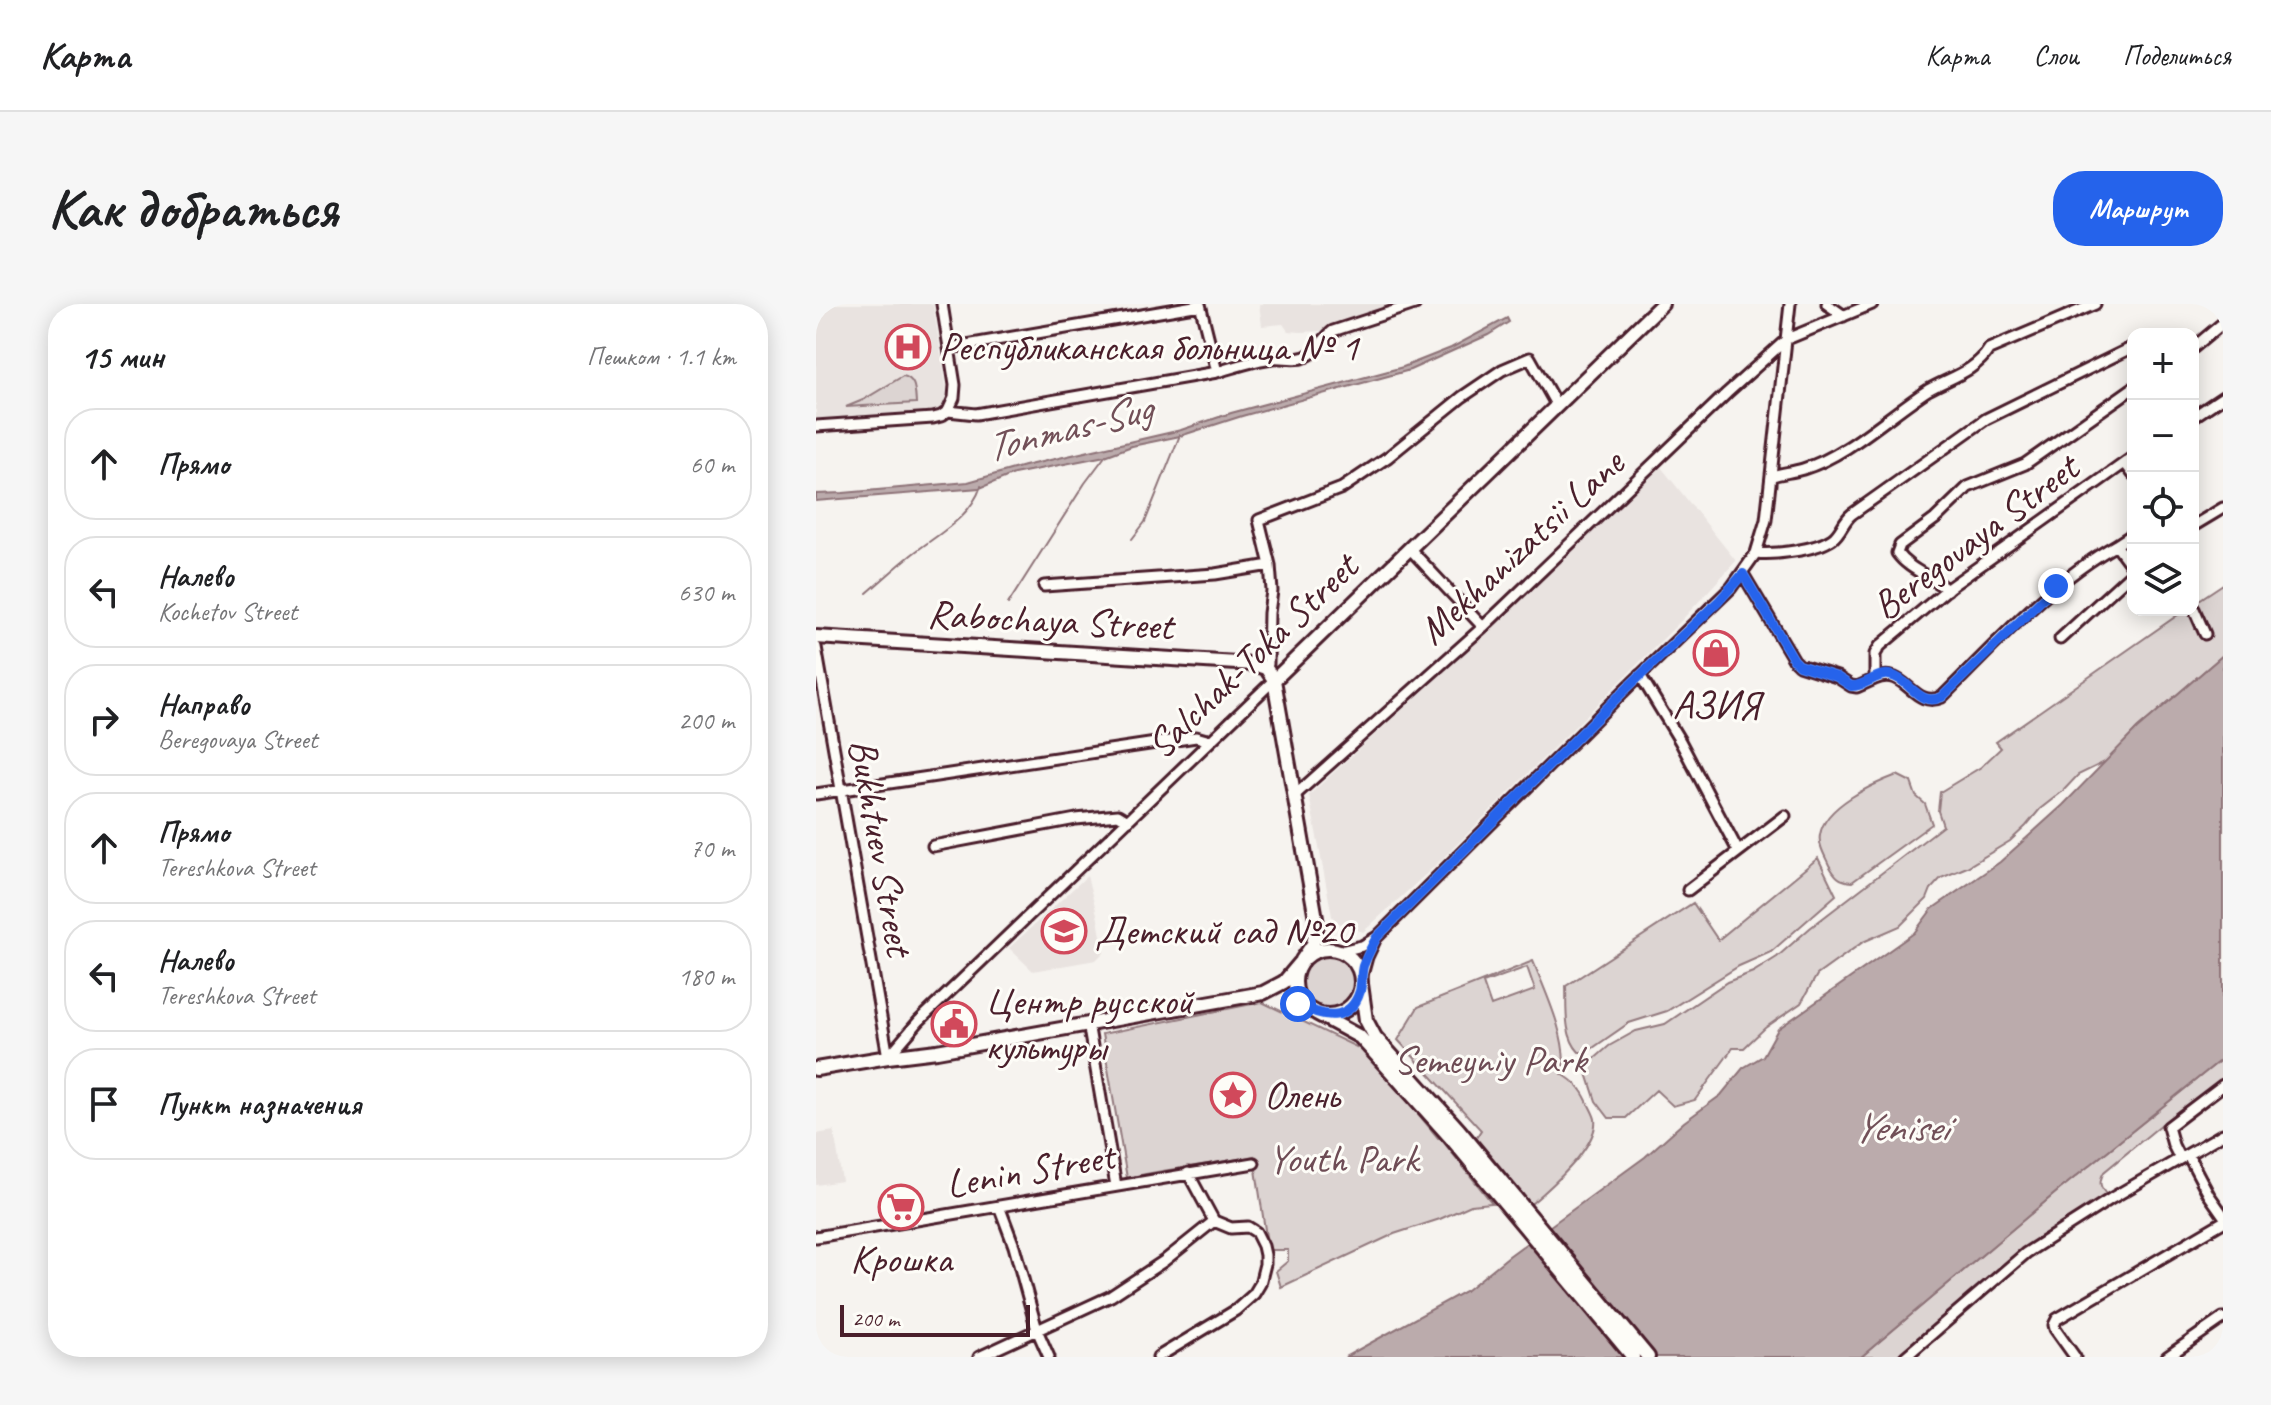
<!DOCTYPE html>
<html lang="ru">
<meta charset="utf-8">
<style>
:root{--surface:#fff;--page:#f6f6f6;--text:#202124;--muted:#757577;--line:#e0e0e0;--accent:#2563eb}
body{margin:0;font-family:Caveat,sans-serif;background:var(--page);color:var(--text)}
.controls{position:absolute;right:24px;top:24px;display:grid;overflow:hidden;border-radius:16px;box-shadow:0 4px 20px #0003}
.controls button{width:72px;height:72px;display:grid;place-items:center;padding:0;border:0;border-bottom:2px solid var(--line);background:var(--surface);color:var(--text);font:40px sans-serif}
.scale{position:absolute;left:24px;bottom:20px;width:190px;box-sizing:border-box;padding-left:8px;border:4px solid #4a1f2b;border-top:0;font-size:22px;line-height:28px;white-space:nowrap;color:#4a1f2b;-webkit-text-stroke:6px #fdfcf7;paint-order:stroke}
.stop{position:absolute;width:24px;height:24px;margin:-18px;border:6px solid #2563eb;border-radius:50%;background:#fff}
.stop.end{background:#2563eb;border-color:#fff;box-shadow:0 2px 8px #0008}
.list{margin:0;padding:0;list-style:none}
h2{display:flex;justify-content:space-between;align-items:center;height:104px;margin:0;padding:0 32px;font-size:34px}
h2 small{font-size:26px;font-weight:400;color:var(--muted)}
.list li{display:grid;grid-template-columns:52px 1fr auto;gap:24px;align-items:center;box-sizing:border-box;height:112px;margin:0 16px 16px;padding:0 16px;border:2px solid var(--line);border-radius:32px}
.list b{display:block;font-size:30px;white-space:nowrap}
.list p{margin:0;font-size:26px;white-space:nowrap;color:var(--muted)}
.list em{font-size:26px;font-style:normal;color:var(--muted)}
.icon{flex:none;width:44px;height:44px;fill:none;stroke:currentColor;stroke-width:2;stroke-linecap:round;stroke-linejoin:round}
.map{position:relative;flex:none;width:1407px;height:1053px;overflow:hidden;border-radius:32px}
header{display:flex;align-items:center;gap:48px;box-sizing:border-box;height:112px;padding:0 40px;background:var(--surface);border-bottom:2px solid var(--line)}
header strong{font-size:38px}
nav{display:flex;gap:44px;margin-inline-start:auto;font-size:28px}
.intro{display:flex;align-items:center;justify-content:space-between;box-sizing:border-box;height:192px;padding:0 48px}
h1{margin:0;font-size:56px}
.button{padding:20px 36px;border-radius:32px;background:var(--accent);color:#fff;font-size:28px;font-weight:700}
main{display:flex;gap:48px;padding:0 48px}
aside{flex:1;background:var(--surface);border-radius:32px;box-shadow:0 4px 20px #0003}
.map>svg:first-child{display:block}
.built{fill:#e9e3e0}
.green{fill:#dcd4d2;stroke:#937a7e;stroke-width:2;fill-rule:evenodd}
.water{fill:#bbabac;stroke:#8e7378;stroke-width:2}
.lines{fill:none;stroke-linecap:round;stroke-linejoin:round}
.stream{stroke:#8e7378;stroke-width:2}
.minor-casing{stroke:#4a1f2b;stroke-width:15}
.major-casing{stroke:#4a1f2b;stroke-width:18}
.minor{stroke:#fdfcf7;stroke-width:9}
.major{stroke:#fdfcf7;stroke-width:12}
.route{stroke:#2563eb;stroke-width:10}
.labels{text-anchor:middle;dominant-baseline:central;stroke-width:6;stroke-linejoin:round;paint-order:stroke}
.poi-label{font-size:40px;fill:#4a1f2b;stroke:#fdfcf7;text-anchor:start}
.street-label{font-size:40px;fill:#4a1f2b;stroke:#fdfcf7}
.park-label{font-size:40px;fill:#6e4c55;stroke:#fdfcf7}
.water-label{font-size:42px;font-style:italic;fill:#725058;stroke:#fdfcf7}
</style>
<header>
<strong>Карта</strong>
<nav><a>Карта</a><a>Слои</a><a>Поделиться</a></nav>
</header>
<div class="intro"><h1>Как добраться</h1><a class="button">Маршрут</a></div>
<main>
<aside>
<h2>15 мин<small>Пешком · 1.1 km</small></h2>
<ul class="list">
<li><svg class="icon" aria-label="ahead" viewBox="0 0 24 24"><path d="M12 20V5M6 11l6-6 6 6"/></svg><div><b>Прямо</b></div><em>60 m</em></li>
<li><svg class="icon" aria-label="left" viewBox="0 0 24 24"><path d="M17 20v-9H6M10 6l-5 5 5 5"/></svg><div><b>Налево</b><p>Kochetov Street</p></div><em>630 m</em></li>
<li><svg class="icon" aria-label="right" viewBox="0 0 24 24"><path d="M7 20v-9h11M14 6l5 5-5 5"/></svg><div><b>Направо</b><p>Beregovaya Street</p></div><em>200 m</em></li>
<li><svg class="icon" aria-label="ahead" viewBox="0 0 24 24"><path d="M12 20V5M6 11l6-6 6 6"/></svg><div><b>Прямо</b><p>Tereshkova Street</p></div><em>70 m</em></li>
<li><svg class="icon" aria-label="left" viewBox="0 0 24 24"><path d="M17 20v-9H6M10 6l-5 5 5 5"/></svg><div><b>Налево</b><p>Tereshkova Street</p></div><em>180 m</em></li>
<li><svg class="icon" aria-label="arrive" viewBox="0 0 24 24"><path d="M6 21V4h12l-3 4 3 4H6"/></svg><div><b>Пункт назначения</b></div></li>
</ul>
</aside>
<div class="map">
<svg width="1407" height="1053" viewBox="0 0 1407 1053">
<rect width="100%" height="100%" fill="#f6f3ef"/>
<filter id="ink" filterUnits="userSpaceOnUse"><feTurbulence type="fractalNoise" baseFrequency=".0125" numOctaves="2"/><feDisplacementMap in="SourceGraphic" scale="16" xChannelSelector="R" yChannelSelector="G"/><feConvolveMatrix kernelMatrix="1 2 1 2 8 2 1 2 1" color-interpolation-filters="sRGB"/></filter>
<g filter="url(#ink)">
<path class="built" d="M 0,0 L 117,0 L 134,106 L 0,115 Z
M 443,0 L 593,0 L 557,13 L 504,27 L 485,28 L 472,27 L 467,20 L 446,22 Z
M 845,163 L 920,257 L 864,318 L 620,561 L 547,628 L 520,618 L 516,612 L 493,491 L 668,331 Z
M 271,572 L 281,610 L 288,648 L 280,656 L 217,667 L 193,644 Z
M 18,827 L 26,877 L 0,881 L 0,830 Z"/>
<path class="green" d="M 87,72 C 100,75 99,87 100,99 L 30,103 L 47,96 Z
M 1407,280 L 1407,351 L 1321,425 L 1291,457 L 1262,471 L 1247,487 L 1224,505 L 1210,522 L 1194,537 L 1151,563 L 1125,574 L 1115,585 L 1111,595 L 1084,622 L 1047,638 L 1001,671 L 985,699 L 949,724 L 928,744 L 917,744 L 879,796 L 857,802 L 840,786 L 810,814 L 793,814 L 780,797 L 769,763 L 793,742 L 820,727 L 849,720 L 911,678 L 937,668 L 961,653 L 994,624 L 1127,522 L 1122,507 L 1124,488 L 1165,463 L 1185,444 L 1180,438 L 1369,306 L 1377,306 L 1377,300 Z
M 1081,471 L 1095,478 L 1100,492 L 1109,500 L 1116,520 L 1036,578 C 1023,577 1019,572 1013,561 C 1009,552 1002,541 1004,531 C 1008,502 1057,480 1081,471 Z
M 1002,554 L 1020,591 L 955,648 L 923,662 L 851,707 L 813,719 L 771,748 L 763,748 C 747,731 751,703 750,682 L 877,599 L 902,636 Z
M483 677a29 29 0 1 1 58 0a29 29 0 1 1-58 0Z
M 717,657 C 728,684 755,741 746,770 C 759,778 765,784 771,797 C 773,802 778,810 779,815 C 783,841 734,884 715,900 L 660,834 L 665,826 L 582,736 L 602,703 ZM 711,663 L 719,686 L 675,702 L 667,679 Z
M 446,698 L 551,748 L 622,834 L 625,835 L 676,899 L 655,901 L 624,915 L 578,930 L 465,983 L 460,967 L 472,957 L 472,946 L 452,946 L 438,852 C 396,861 354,864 311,874 L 286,730 Z
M 1407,754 L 1407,776 L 1364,810 L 1346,820 L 1288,868 C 1282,879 1284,883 1292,893 L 1080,1053 L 1045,1053 L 1243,886 Z"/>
<path class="water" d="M 691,14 L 693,18 L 672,31 L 594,66 L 426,112 L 364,132 L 316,142 L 289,152 L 198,170 L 164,184 L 0,197 L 0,190 L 27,189 L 152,178 L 208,162 L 365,126 L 415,109 L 587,63 L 635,44 Z
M 1407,351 L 1407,754 L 1243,886 L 1045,1053 L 529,1053 L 651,986 L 693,952 L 829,853 L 868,818 L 905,791 L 927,764 L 947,752 L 962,725 L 1098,629 L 1116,605 L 1184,558 L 1247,501 L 1321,425 Z"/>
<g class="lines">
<path class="stream" d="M 316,235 L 329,218 L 364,131
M 51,289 C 65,277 79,264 94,252 C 120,231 154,215 165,182
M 192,300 L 269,179 L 290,151"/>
<g class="minor-casing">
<path id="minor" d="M 126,0 L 139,81 L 138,94 L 132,107
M 384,0 L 401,68
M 1011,0 L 1028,12
M 133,44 L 384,1
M 1377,44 L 1407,19
M 1377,113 L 1407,93
M 0,122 L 117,114 L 125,112 L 132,107 L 160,110 L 401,68 C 419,63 438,56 457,54 C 468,53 479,57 489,53 C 502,48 506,35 517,27 L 599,0
M 1309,159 L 1317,170
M 956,172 C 966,169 977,168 987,165 C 1031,152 1073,111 1112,86 C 1133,74 1160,67 1173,45 L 1279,0
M 1377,222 L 1407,204
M 1300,241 L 1317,230
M 594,245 L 667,323
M 940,249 C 959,251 1000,246 1016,235 C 1025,229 1027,217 1036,210 L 1170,115 L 1317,43
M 927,270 L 978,356 L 983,361 L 1021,373 L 1035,382 L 1041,383 L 1059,375 L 1059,350 L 1064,342 L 1134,283 L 1317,153
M 228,282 L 399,270 L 454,261
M 1131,286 C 1115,272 1093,266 1081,249 L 1084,241 L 1119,215 L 1152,183 L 1209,160 L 1317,84
M 1378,305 L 1389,330
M 1244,335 L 1317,268
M 0,343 L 72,753
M 450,364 L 452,360 L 453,309 L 456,287 L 454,261 L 443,216 L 526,184 L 572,153 L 646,93 L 686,66 L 714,54 L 741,102
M 824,371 L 864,437 L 922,547
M 1059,375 C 1090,361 1096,406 1126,393 C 1180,340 1233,279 1300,241 L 1317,264
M 0,490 L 380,433 L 394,437
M 478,492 L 667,323 L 911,89 L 971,35 L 1056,0
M 117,542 L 260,515 L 302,511 L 312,517
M 872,586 L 969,512
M 525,647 L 546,642 L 561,633 L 812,383 L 915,284 L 940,249 L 950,216 L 974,0
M 545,675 L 551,653 L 559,636
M 272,719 L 300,882
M 72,753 L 103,717 L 458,376
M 1372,851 L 1393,891 L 1407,911
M 1364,855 L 1357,841 L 1352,823 L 1407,781
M 183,902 L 198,942 L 221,1026 L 233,1053
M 0,933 L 438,859
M 163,1053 L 295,992 L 348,957 L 398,917
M 342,1053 L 420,1006 L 438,990 L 444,980 L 449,960 L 449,951 L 447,942 L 440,928 L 432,923 L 415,924 L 398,917 L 372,869
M 1089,1053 L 1210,949 L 1296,894 L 1407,830
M 1259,1053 L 1239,1025 L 1238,1021 L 1241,1015 L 1407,918
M 1351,1053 L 1407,1014"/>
</g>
<g class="major-casing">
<path id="major" d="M 0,333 L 437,360 L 450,364 L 458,376 L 501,620 L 497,640 L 486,656
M 458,376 L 846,0
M479 678a33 33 0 1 1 66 0a33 33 0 1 1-66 0Z
M 545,680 L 550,716 L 559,733 L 643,826 L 832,1053
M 500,709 L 544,733 L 634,833 L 817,1053
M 0,765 L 72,753 L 121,747 L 447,689 L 468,678 L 484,659"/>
</g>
<use href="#minor" class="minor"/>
<use href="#major" class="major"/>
</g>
</g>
<g class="lines" filter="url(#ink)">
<path class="route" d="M 482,700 C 505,713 534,720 544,687 C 546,678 545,670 547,662 C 551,652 556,642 561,633 L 812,383 L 902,298 L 927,270 L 978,356 L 983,361 L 1021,373 L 1035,382 C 1049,383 1060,369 1073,371 C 1094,374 1102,404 1126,393 L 1240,282"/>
</g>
<defs>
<g id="hospital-ring" transform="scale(2.3)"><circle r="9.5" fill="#fdfcf7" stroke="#d1495b" stroke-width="1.5"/><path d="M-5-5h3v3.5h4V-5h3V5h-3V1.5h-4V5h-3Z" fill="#d1495b"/></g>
<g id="shop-ring" transform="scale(2.3)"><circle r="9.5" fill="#fdfcf7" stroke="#d1495b" stroke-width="1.5"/><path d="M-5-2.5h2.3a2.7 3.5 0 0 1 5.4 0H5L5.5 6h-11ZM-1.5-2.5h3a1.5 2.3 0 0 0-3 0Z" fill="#d1495b"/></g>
<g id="school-ring" transform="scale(2.3)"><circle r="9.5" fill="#fdfcf7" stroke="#d1495b" stroke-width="1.5"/><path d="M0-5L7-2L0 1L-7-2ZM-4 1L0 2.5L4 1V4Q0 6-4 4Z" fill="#d1495b"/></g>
<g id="civic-ring" transform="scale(2.3)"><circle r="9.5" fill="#fdfcf7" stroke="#d1495b" stroke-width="1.5"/><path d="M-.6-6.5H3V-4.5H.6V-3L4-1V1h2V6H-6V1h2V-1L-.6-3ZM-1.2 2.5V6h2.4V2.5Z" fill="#d1495b"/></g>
<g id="sight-ring" transform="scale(2.3)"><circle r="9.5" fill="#fdfcf7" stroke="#d1495b" stroke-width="1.5"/><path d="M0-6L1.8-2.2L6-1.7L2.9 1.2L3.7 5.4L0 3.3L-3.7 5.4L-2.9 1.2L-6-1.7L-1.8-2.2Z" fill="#d1495b"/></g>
<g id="supermarket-ring" transform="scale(2.3)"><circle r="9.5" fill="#fdfcf7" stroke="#d1495b" stroke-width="1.5"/><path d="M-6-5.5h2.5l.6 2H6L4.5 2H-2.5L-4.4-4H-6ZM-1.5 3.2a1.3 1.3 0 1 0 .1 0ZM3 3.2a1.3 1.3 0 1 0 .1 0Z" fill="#d1495b"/></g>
</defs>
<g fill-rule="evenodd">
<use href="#hospital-ring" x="92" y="43"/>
<use href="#shop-ring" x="900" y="349"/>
<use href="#school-ring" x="248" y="627"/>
<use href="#civic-ring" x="138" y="720"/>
<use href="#sight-ring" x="417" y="791"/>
<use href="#supermarket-ring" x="85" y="903"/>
</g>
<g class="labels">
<g class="poi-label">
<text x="123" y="43">Республиканская больница № 1</text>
<text x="900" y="401" text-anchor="middle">АЗИЯ</text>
<text x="279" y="627">Детский сад №20</text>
<text x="169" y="697">Центр русской<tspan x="169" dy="46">культуры</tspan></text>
<text x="448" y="791">Олень</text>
<text x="85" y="955" text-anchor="middle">Крошка</text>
</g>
<g class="street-label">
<text transform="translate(1159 233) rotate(-37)">Beregovaya Street</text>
<text transform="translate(705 243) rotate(-43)">Mekhanizatsii Lane</text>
<text transform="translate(234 316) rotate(3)">Rabochaya Street</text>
<text transform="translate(436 352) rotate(-44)">Salchak-Toka Street</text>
<text transform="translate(65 543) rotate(80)">Bukhtuev Street</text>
<text transform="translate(214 866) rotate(-10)">Lenin Street</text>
</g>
<g class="park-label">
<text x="674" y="756">Semeyniy Park</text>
<text x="527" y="855">Youth Park</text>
</g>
<g class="water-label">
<text transform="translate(252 124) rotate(-14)">Tonmas-Sug</text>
<text x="1084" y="823">Yenisei</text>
</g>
</g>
</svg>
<div class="controls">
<button>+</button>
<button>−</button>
<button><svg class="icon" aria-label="locate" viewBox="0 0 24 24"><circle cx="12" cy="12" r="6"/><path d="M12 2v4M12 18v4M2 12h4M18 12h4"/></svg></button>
<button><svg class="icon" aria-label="layers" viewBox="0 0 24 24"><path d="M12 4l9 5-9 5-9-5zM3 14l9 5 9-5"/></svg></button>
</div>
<div class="scale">200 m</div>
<div class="stop" style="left:482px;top:700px"></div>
<div class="stop end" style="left:1240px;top:282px"></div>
</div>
</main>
